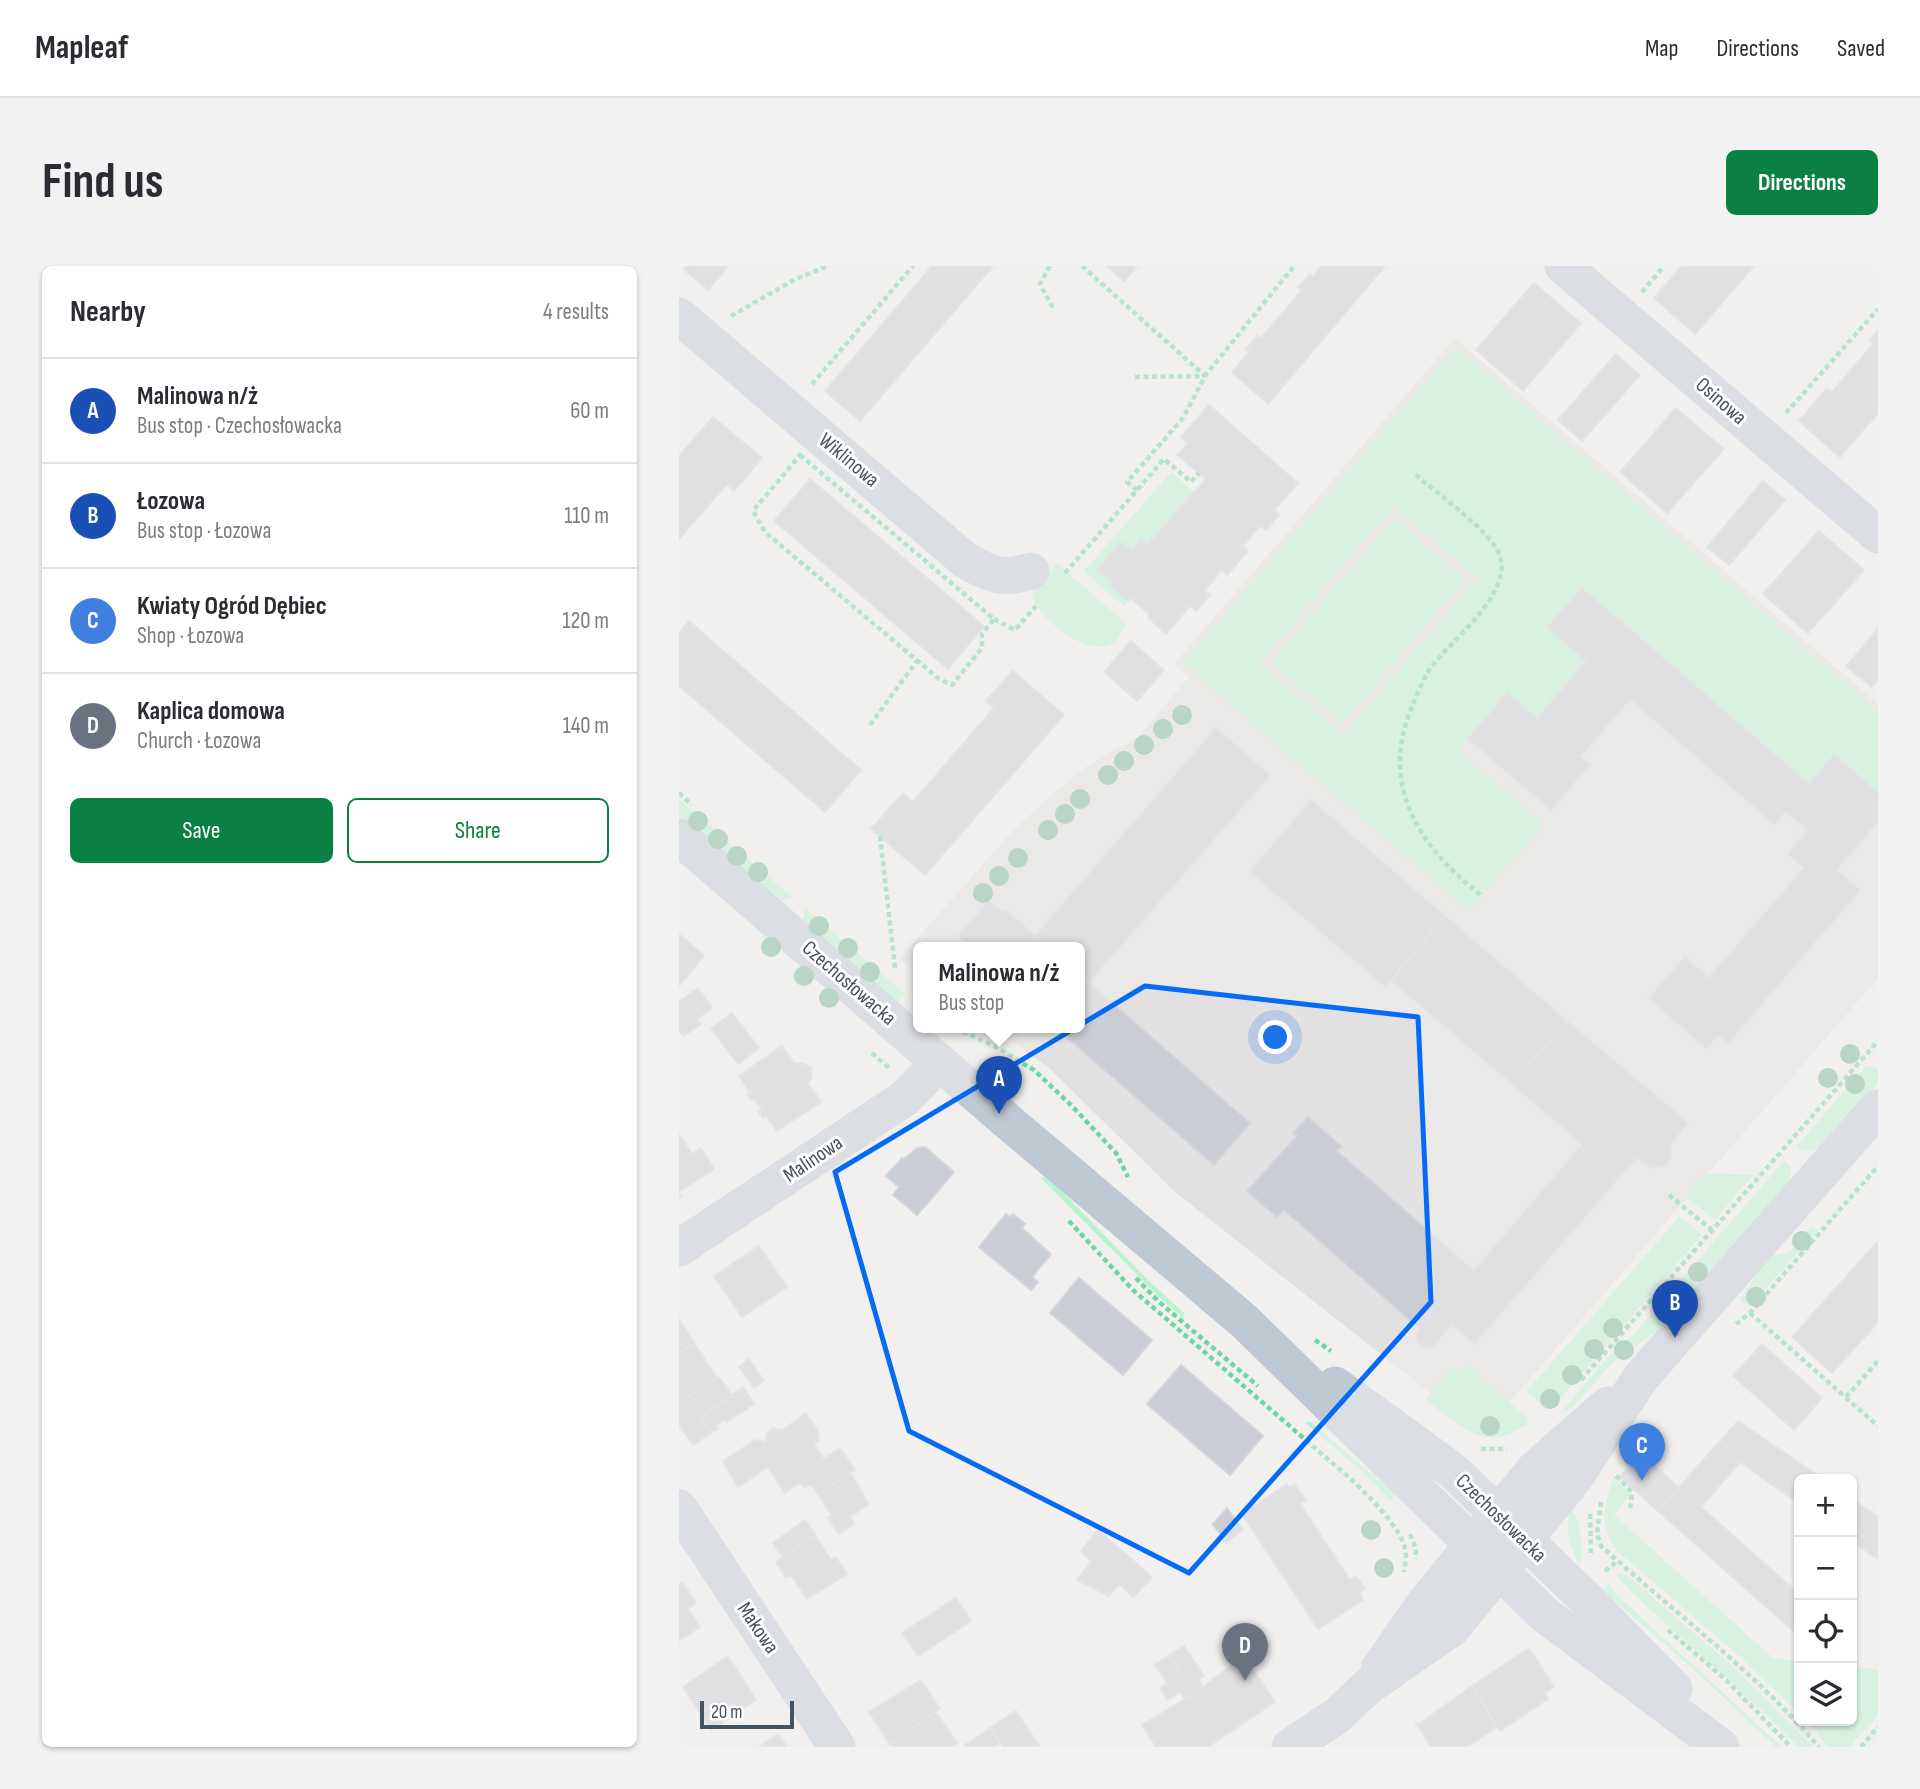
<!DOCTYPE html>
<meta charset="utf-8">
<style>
:root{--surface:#fff;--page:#f2f2f3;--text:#2b2b33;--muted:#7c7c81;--line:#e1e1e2;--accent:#0b8043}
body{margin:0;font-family:"Sofia Sans Condensed",sans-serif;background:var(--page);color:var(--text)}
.controls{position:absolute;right:21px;bottom:21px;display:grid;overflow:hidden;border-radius:10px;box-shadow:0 2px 5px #0004}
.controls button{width:63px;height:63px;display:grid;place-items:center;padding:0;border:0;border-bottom:2px solid var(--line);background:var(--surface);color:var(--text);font:35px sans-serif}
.scale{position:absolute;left:21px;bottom:18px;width:94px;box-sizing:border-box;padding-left:7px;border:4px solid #45525f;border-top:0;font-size:19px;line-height:24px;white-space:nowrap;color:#45525f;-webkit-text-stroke:5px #fff;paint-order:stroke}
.you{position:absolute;left:597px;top:772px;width:24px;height:24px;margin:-18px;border:5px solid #fff;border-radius:50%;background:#1a73e8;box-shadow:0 0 0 10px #1a73e833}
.badge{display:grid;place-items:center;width:46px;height:46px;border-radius:50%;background:var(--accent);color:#fff;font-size:23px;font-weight:700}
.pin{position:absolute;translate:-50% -58px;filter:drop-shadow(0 2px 4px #0008)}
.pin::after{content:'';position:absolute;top:37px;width:24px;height:21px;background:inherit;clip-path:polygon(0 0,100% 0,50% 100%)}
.popup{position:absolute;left:234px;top:676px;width:172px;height:91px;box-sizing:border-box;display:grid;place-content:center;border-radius:10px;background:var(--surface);filter:drop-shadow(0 2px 5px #0005);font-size:23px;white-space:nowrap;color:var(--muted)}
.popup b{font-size:26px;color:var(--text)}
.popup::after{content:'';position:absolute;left:50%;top:100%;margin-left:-14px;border:14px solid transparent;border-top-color:var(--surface)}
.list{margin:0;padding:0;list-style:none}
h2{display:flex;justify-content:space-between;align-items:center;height:91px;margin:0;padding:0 28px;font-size:30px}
h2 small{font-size:23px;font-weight:400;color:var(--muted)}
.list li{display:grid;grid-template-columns:46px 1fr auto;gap:21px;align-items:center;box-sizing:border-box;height:105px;padding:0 28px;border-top:2px solid var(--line)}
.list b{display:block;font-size:26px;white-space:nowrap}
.list p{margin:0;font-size:23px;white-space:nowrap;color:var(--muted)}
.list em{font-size:23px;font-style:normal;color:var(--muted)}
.actions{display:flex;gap:14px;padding:21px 28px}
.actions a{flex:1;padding:16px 0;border:2px solid var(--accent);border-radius:10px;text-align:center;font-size:24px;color:var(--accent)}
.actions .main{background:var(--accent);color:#fff}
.icon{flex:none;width:38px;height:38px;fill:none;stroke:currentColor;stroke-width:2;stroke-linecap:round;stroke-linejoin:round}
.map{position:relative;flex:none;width:1199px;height:1481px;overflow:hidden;border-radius:10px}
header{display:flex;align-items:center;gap:42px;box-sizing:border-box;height:98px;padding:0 35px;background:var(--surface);border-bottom:2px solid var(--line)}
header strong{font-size:33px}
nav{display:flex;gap:38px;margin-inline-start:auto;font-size:24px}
.intro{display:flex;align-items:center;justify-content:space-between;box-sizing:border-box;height:168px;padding:0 42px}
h1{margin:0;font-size:49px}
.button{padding:18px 32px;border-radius:10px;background:var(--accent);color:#fff;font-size:24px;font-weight:700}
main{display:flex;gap:42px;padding:0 42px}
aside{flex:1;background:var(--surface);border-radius:10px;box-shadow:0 2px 5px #0004}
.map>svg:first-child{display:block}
.education{fill:#e3e0e1}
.green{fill:#b9f4d0;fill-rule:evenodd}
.building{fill:#caced4;stroke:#d2d5db;stroke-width:2}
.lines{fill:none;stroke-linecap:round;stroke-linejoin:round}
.path{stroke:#6dd5a3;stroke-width:4.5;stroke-dasharray:5 3.5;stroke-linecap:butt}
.minor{stroke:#bec9d3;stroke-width:37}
.tree{fill:#74b695}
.marked{fill:none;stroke:#066bf4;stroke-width:5;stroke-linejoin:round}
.labels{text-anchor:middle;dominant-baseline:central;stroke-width:6;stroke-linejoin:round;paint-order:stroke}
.street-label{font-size:21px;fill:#45525f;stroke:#fff}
</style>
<header>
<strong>Mapleaf</strong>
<nav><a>Map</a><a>Directions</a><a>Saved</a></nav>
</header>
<div class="intro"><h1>Find us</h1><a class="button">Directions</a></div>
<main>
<aside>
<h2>Nearby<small>4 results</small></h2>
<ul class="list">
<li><span class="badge" style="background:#1a4fb4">A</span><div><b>Malinowa n/ż</b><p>Bus stop · Czechosłowacka</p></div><em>60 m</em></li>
<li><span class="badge" style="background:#1a4fb4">B</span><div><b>Łozowa</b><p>Bus stop · Łozowa</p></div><em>110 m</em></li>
<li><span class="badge" style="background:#3f7fe0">C</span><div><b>Kwiaty Ogród Dębiec</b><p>Shop · Łozowa</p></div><em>120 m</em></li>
<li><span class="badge" style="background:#6b7280">D</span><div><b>Kaplica domowa</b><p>Church · Łozowa</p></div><em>140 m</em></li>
</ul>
<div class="actions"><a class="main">Save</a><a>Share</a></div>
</aside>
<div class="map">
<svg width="1199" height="1481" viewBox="0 0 1199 1481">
<rect width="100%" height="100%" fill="#f2efef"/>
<path class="education" d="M 776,72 L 1199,438 L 1199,712 L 803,1168 L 496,926 L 370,802 L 315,762 L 400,762 L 400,682 L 240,682 L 239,707 L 220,693 L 331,568 L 371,530 L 408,500 L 460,470 L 510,411 L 495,398 Z"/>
<path class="green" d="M 777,81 L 1199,446 L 1199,526 L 1156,489 L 1130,518 L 903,322 L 869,361 L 907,395 L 858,453 L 828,427 L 778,484 L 864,559 L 790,645 L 504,397 ZM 714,240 L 799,312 L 664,470 L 580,397 Z
M 492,206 L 515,226 L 468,279 L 462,274 L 453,285 L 442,276 L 419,302 L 434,317 L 432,320 L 449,335 L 445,340 L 405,305 Z
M 715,253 L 786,313 L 663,457 L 593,396 Z
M 378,297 L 446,357 C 433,411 365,360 353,331 L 357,322 Z
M 0,533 L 113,631 L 101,635 L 0,549 Z
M 126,642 L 226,728 L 219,737 L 124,655 Z
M 1193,800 L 1199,804 L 1199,818 L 1142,883 L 1124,885 L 1118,880 L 1186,801 Z
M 1105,895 L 1112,901 L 1111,919 L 980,1063 L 934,1097 L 892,1142 L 881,1148 L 925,1095 L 955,1068 Z
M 1026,907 L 1074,909 L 1036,954 L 1006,930 Z
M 369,911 L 468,1013 L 505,1047 L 505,1053 L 481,1032 L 362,912 Z
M 1001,950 L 1023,969 L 874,1141 L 867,1142 L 847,1126 Z
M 1132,960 L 1139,964 L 1070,1041 L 1061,1034 L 1090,990 L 1109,987 Z
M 788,1099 L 849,1153 L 848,1159 C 839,1163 831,1169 822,1171 C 795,1177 768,1149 747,1134 L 773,1102 L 780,1107 Z
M 625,1156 L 632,1156 L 716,1228 L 711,1235 L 686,1208 Z
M 934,1212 L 951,1229 L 935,1249 L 1094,1392 L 1120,1395 L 1120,1447 L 1059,1389 L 938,1285 C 919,1256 925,1244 934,1212 Z
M 892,1242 C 901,1254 907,1285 901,1299 C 889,1281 886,1263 892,1242 Z
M 941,1307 L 949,1310 L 1051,1398 L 1135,1481 L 1120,1481 L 1074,1436 L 954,1328 L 937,1309 Z
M 929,1318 L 937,1328 L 1103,1481 L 1097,1481 L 1023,1411 L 923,1324 Z
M 1173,1400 L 1199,1404 L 1199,1450 L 1170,1481 L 1149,1481 L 1128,1455 L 1173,1455 Z"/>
<path class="building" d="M 1,0 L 49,0 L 29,24 Z
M 253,0 L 314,0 L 181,155 L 146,125 Z
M 428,0 L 458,0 L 445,15 Z
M 643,0 L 706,0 L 589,138 L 553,106 L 570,86 L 567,83 L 578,70 L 582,72 L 623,24 L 619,21 L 631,8 L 634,11 Z
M 1003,0 L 1009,2 L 1011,0 L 1075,0 L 1016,68 L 975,32 Z
M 855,17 L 902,57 L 844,125 L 797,84 Z
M 1199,64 L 1199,147 L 1161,191 L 1120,155 L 1148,122 L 1153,126 L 1195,77 L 1191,74 Z
M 937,88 L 961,109 L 903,175 L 879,154 Z
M 530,139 L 619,217 L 595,244 L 600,249 L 587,264 L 581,260 L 563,280 L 569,285 L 548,309 L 543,304 L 525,324 L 531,329 L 517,345 L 511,340 L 487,368 L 469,352 L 471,349 L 452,332 L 449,335 L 431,320 L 434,317 L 419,303 L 442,276 L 453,285 L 462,274 L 468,279 L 527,213 L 498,189 L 509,177 L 502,171 Z
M 997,142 L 1045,183 L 988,247 L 941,206 Z
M 34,151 L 83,192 L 55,225 L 48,218 L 0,273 L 0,190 Z
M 131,213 L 305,360 L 269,403 L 95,255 Z
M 1084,215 L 1106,234 L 1050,299 L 1028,281 Z
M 1140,265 L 1185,304 L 1129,367 L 1084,328 Z
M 903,322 L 1130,518 L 1155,489 L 1199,526 L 1199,556 L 1157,604 L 1181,624 L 1049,777 L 1039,769 L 1027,782 L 970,732 L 1006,691 L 1030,712 L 1125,602 L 1109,588 L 1129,564 L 1107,545 L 1095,558 L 951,433 L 901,491 L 911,499 L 872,544 L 789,473 L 828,427 L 858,453 L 907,395 L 868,361 Z
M 10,355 L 182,504 L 146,546 L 0,420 L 0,367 Z
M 1199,363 L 1199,414 L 1193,421 L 1167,400 Z
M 452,375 L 485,404 L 458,435 L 425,406 Z
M 334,405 L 385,449 L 246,609 L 192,563 L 224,527 L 234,536 L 315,442 L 307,435 Z
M 537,462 L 591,509 L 410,716 L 400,708 L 400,682 L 370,682 L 356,670 Z
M 632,534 L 766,650 L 707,721 L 571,606 Z
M 310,635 L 323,646 L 326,643 L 370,682 L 292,682 L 280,669 Z
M 766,650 L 888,755 L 833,818 L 712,714 Z
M 0,668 L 25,690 L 0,720 Z
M 400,708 L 571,857 L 535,899 L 377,762 L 400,762 Z
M 19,722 L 33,742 L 18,753 L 22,758 L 5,770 L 0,765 L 0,736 Z
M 53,747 L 80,782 L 59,798 L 32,763 Z
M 888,755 L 1009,857 L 992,878 L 992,891 L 985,900 L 971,902 L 958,891 L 938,914 L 901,881 L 903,878 L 833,818 Z
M 103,780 L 116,798 L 122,797 L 132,801 L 133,812 L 129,817 L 142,836 L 98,865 L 87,850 L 84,852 L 79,845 L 83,843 L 75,833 L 72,834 L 68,828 L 71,826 L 60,810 Z
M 629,851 L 662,880 L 658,885 L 795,1005 L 901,881 L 938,914 L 795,1078 L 773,1058 L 753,1081 L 749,1082 L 739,1077 L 737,1071 L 741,1063 L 605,944 L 598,951 L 568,925 L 618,870 L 614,867 Z
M 0,868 L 13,888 L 22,882 L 35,903 L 0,926 L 2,930 L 0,931 Z
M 246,881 L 275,906 L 238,949 L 214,929 L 220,921 L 207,910 L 223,892 L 225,893 L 238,882 Z
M 327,948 L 330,951 L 334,948 L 346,958 L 343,962 L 372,988 L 353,1011 L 359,1016 L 352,1024 L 300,981 Z
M 1199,975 L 1199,1056 L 1153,1107 L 1113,1071 Z
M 80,980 L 108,1021 L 63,1051 L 35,1010 Z
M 400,1012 L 473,1074 L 444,1109 L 371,1047 Z
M 0,1053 L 15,1077 L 0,1087 Z
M 15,1077 L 38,1112 L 0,1137 L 0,1087 Z
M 1083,1078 L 1143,1132 L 1115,1164 L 1054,1110 Z
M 70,1093 L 85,1115 L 75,1122 L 60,1101 Z
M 502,1099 L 584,1170 L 551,1209 L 468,1138 Z
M 40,1111 L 53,1130 L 22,1151 L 32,1167 L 14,1179 L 0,1159 L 0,1137 Z
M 64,1121 L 75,1138 L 48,1156 L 46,1153 L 37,1160 L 39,1162 L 32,1167 L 22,1151 Z
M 127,1147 L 139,1165 L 140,1175 L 135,1178 L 145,1193 L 161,1182 L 176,1204 L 139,1228 L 132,1218 L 125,1222 L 121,1216 L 106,1227 L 89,1201 L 59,1221 L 44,1195 L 76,1174 L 86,1176 L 88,1166 L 94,1162 L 104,1164 Z
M 1059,1155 L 1144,1213 L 1120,1213 L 1120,1238 L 1061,1196 L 1041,1175 Z
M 1041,1175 L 1061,1196 L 1022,1241 L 1120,1328 L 1119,1369 L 979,1245 Z
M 962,1187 L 1000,1222 L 979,1245 L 941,1211 Z
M 171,1207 L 190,1238 L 171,1251 L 175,1258 L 160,1268 L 149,1252 L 152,1249 L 139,1228 Z
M 608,1218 L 610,1221 L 615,1218 L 627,1234 L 621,1238 L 671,1314 L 677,1310 L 686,1323 L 680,1327 L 684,1334 L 639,1363 L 563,1248 Z
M 1173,1233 L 1199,1251 L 1199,1293 L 1173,1275 Z
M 548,1242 L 564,1264 L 547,1277 L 534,1258 Z
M 126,1254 L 136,1269 L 104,1291 L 94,1277 Z
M 419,1264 L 473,1311 L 454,1331 L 440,1318 L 430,1330 L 397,1314 L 413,1296 L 402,1285 Z
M 136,1269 L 152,1294 L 157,1291 L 168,1308 L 128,1333 L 112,1309 L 107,1312 L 97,1296 Z
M 4,1317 L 17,1337 L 9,1343 L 21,1361 L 0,1375 L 0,1319 Z
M 277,1332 L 292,1355 L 239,1390 L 223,1367 Z
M 505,1380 L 525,1410 L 520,1414 L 525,1422 L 516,1427 L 490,1389 Z
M 850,1382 L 875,1421 L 866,1427 L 869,1433 L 821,1465 L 793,1420 Z
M 490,1389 L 516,1427 L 506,1433 L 501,1426 L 489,1434 L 481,1422 L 488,1417 L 476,1399 Z
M 49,1390 L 77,1434 L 32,1464 L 4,1421 Z
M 565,1390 L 596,1436 L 545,1470 L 516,1427 Z
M 242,1414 L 261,1443 L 208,1479 L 210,1477 L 190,1446 Z
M 793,1420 L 818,1461 L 788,1481 L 752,1481 L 737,1457 L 740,1458 Z
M 516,1427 L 545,1470 L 529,1481 L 477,1481 L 463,1459 Z
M 337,1445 L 361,1481 L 324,1481 L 321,1477 L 311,1462 Z
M 257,1446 L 278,1477 L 272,1481 L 213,1481 L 211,1477 Z
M 312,1462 L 321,1477 L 314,1481 L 287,1481 L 286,1479 Z
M 99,1468 L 108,1481 L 80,1481 Z"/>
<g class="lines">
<path class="path" d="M 371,0 L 361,18 L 374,42
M 403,0 L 526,110
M 963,26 L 985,0
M 52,50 L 115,14 L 148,0
M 456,111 L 525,110
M 133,118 L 234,0
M 1107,147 L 1199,43
M 121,189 L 315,353 L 303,368 L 303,382 L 273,419 L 260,413 L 86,266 L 74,245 Z
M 737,209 C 758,227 814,267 821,290 C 833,330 771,374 750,404 C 743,416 737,430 732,443 C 700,522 742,582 803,630
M 458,224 L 448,216 L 504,152 L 526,110 L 615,0
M 386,307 L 485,193 L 512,216 L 520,207
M 315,353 L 336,364 L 357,340
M 191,459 L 238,395
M 0,527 L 13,539
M 201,570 L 216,702
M 276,762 L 317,781 L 355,804 L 393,840 L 437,887 L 449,911
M 193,787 L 210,802
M 990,929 L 1033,964
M 390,955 L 454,1024 L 674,1215 C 690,1231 722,1261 726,1283 C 728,1290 726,1299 725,1306
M 457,1012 L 479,1035 L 579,1120
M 1071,1047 L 1199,1160
M 1057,1058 L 1071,1047 L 1199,900
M 636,1074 L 652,1085
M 902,1114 L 1199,775
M 1167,1131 L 1199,1095
M 802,1183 L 828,1183
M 937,1210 L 953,1226 L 951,1244
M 922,1236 L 918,1268 L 922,1280 C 995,1346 1076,1406 1140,1481
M 911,1248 L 912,1288
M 731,1268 L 737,1283 L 736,1293
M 926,1305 L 939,1295
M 989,1364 L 1047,1414 L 1112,1481
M 1182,1481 L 1199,1461"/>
<path class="minor" d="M 884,0 L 1199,269
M 0,50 L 286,294 C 312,309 323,314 352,305
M 0,571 L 320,848 L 565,1055 L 866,1349 L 1042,1481
M 0,982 L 226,832 L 261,796
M 656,1119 L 773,1204 L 904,1330 L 995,1423
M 0,1242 L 158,1481
M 700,1403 L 745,1338 L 856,1203 L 929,1139
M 611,1481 L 659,1449 L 688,1421 L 773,1362 L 894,1214 L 963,1110 L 1199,842"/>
</g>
<g class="tree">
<circle cx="503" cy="449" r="10"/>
<circle cx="484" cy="463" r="10"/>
<circle cx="465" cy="479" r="10"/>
<circle cx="445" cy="495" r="10"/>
<circle cx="429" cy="509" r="10"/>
<circle cx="401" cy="533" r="10"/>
<circle cx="386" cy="548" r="10"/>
<circle cx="19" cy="555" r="10"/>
<circle cx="369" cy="564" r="10"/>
<circle cx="39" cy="573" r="10"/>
<circle cx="58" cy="590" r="10"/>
<circle cx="339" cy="592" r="10"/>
<circle cx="79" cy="606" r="10"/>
<circle cx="320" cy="610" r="10"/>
<circle cx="304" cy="627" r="10"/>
<circle cx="140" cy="660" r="10"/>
<circle cx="92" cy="681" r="10"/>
<circle cx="169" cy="682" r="10"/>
<circle cx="191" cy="706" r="10"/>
<circle cx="125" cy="710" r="10"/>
<circle cx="150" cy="732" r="10"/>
<circle cx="1171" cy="788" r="10"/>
<circle cx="1149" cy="812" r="10"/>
<circle cx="1176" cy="818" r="10"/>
<circle cx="1123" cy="975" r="10"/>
<circle cx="1019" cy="1006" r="10"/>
<circle cx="1077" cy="1031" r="10"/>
<circle cx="993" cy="1033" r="10"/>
<circle cx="934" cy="1062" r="10"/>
<circle cx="915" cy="1083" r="10"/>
<circle cx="945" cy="1084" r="10"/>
<circle cx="893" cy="1109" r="10"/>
<circle cx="871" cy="1133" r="10"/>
<circle cx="811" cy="1160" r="10"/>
<circle cx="692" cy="1264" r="10"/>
<circle cx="705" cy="1302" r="10"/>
</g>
<path d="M0 0H1199V1481H0ZM 466,720 L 739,751 L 752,1036 L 510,1307 L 230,1165 L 156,906 Z" fill="#f2efef" fill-opacity=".55" fill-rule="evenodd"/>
<path class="marked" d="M 466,720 L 739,751 L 752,1036 L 510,1307 L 230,1165 L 156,906 Z"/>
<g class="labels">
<g class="street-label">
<text transform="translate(1042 135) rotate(41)">Osinowa</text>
<text transform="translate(170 194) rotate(40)">Wiklinowa</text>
<text transform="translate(170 717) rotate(41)">Czechosłowacka</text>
<text transform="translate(134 893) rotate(-34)">Malinowa</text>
<text transform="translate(822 1252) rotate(44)">Czechosłowacka</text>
<text transform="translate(79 1362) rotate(56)">Makowa</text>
</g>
</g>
</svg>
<div class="controls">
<button>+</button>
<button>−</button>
<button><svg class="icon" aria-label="locate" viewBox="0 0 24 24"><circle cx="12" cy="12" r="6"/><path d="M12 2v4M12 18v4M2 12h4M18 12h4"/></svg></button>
<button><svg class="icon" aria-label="layers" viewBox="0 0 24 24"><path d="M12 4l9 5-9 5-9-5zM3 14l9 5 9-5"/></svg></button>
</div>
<div class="scale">20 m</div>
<div class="you"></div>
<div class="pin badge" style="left:320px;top:848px;background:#1a4fb4">A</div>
<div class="popup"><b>Malinowa n/ż</b>Bus stop</div>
<div class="pin badge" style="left:996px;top:1072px;background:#1a4fb4">B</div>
<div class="pin badge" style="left:963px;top:1215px;background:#3f7fe0">C</div>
<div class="pin badge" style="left:566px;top:1415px;background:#6b7280">D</div>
</div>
</main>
